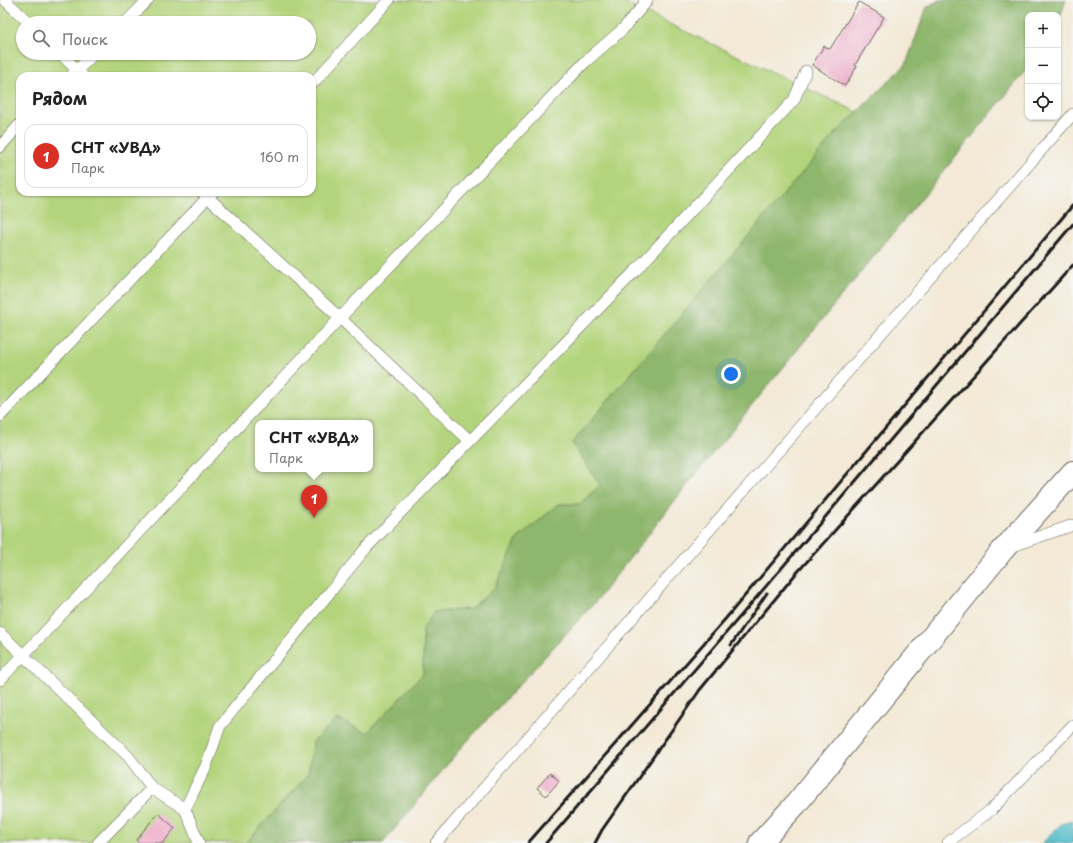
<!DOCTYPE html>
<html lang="ru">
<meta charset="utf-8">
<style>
:root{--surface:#fff;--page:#f6f6f6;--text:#222;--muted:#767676;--line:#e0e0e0;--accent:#d93025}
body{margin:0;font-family:"Playpen Sans",sans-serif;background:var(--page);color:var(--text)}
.controls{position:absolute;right:12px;top:12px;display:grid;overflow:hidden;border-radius:8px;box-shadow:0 1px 3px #0004}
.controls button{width:36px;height:36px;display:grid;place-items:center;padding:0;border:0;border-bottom:1px solid var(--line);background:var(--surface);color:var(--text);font:20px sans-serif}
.you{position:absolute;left:731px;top:374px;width:14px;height:14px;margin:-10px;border:3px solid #fff;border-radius:50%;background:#1a73e8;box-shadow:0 0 0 6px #1a73e833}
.badge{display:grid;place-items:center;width:26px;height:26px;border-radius:50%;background:var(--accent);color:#fff;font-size:13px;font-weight:700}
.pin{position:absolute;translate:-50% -33px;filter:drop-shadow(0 1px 2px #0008)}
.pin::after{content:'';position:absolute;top:21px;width:14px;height:12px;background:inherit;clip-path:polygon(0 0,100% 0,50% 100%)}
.popup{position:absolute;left:255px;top:420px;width:118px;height:52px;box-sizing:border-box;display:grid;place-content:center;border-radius:8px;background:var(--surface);filter:drop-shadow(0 1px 3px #0005);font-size:13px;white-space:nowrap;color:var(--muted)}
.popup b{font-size:15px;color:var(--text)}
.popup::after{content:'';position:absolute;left:50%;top:100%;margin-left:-8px;border:8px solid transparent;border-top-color:var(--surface)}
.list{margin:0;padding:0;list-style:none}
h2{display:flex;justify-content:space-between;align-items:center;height:52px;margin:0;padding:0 16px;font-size:17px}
h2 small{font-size:13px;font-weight:400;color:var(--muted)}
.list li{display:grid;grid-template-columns:26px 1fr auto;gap:12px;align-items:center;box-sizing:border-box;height:64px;margin:0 8px 8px;padding:0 8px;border:1px solid var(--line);border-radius:12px}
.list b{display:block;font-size:15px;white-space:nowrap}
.list p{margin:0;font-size:13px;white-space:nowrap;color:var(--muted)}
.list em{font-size:13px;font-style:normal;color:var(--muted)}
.icon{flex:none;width:22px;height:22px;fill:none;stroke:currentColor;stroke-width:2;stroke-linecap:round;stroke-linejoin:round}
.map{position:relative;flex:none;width:1073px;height:843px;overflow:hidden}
.search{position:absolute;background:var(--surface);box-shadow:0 1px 3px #0004;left:16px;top:16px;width:300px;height:44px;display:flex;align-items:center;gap:10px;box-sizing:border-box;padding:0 14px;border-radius:22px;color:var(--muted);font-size:15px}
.panel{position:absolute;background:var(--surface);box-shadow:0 1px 3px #0004;left:16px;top:72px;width:300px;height:124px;border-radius:12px}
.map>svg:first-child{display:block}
.green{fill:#b3d47c;stroke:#68784c;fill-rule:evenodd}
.forest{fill:#8eb66c;stroke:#556944}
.water{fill:#4dbac8;stroke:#346b72}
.building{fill:#eeadca}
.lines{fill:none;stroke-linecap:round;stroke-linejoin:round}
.lane-casing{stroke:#67645d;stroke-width:12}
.street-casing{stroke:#67645d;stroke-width:24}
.lane{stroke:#fff;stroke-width:11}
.street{stroke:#fff;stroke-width:22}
.rail{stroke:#1c1c1c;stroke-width:3}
</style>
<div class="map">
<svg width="1073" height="843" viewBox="0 0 1073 843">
<rect width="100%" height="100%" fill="#f6f6f2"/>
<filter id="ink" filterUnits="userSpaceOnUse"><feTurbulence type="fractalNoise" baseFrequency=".025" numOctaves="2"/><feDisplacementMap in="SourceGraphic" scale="8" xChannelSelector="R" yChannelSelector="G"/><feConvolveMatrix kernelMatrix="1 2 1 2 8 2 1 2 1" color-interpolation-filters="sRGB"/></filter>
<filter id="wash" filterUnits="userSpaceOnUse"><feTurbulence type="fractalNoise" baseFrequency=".012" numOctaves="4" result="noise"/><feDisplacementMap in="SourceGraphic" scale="16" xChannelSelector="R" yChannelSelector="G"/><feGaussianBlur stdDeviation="0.9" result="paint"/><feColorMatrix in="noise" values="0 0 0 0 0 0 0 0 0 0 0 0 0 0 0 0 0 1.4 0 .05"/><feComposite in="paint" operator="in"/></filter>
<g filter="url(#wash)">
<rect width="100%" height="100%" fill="#f3e9d6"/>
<path class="green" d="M 0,0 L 618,0 L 928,145 L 367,843 L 0,843 ZM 23,23 L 309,23 L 309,53 L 23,53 ZM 20,76 L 312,76 L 312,192 L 20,192 ZM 258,423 L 370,423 L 370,469 L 258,469 Z"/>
<path class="forest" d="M 939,0 L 1066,0 L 1058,23 L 1058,15 L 1028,15 L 1028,67 L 1010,90 L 691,480 L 597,600 L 461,748 L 383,843 L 246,843 L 308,774 L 313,742 L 337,719 L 367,733 L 423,674 L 423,629 L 434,612 L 470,609 L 494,589 L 518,538 L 559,504 L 580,504 L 600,485 L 572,443 L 836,133 L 906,64 L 927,7 Z"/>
<path class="water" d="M 1073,821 L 1073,843 L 1042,843 L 1061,824 Z"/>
<g id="blocks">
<path class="building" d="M 859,2 L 884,17 L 855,65 L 857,66 L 845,86 L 812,65 L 824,46 L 830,49 Z
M 550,773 L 559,781 L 546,796 L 537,788 Z
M 158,813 L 175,828 L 163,843 L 140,843 L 136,840 Z"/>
</g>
</g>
<g filter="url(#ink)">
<use href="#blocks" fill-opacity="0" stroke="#67645d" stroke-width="1"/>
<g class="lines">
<g class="lane-casing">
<path id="lane" d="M 5,0 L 29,23
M 125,23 L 148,0
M 60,53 L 83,76
M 71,76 L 95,53
M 312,84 L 389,0
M 0,147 L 20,124
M 202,192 L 340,318 L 470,441
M 0,416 L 213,192
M 1012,546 L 1073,525
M 0,633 L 128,756 L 152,788 L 185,809 L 199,843
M 0,680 L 340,318 L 585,62 L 623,29 L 647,1 L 644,0
M 185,809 L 206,766 L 220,726 L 367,547 L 637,269 L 794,100 L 806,71
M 98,843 L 152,788
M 436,843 L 1073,114
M 948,843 L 951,840 L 991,810 L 1073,725"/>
</g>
<g class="street-casing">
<path id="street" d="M 760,843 L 796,804 L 1002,551 L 1073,472"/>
</g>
<use href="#lane" class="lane"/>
<use href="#street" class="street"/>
<path class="rail" d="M 731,645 L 767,593
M 699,691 L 794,576 L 1073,265
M 528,843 L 727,617 L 1073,205
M 546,843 L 827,515 L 1073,224
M 595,843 L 602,830 L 702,687"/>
</g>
</g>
</svg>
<div class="controls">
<button>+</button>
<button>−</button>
<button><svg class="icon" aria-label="locate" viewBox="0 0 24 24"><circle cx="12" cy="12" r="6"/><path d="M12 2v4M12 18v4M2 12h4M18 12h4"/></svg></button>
</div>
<div class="you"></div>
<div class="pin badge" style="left:314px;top:518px">1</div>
<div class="popup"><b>СНТ «УВД»</b>Парк</div>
<div class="search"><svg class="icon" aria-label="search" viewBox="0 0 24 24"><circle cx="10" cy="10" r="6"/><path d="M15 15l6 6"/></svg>Поиск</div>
<section class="panel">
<h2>Рядом<small></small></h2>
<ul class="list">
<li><span class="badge">1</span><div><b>СНТ «УВД»</b><p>Парк</p></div><em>160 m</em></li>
</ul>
</section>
</div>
